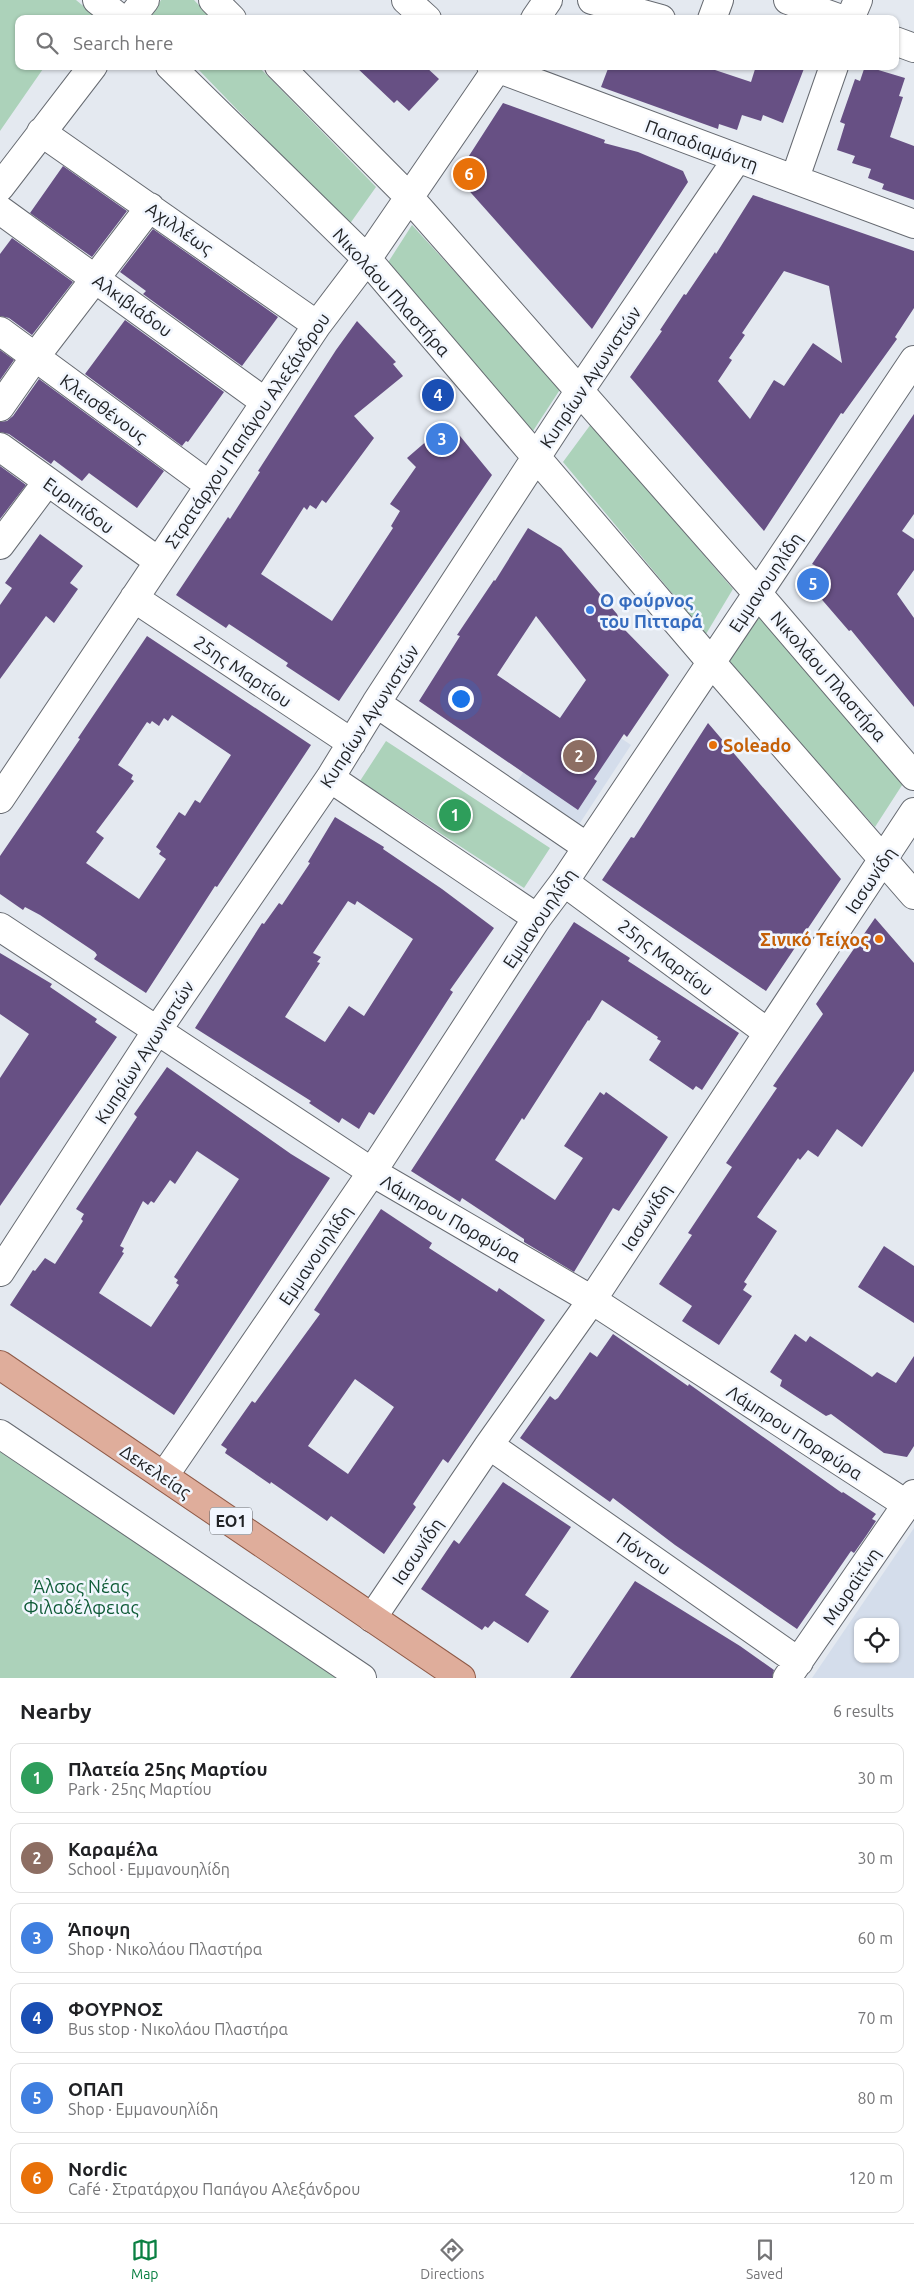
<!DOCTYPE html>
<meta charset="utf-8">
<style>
:root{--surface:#fff;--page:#f2f2f2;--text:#202124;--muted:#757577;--line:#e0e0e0;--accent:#0b8043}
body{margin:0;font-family:Ubuntu,sans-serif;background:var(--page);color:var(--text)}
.controls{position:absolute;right:15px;bottom:15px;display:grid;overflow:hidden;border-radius:10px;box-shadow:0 1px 4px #0004}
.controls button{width:45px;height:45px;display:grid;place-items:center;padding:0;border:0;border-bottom:1px solid var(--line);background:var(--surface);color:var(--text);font:25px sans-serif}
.you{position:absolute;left:460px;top:698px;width:18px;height:18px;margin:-12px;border:4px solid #fff;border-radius:50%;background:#1a73e8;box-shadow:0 0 0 8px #1a73e833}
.badge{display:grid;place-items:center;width:32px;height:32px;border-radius:50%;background:var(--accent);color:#fff;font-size:16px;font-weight:700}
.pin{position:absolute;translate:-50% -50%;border:2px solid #fff;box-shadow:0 1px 5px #0006}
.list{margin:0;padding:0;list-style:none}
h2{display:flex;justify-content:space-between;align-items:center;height:65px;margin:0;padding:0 20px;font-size:21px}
h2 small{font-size:16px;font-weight:400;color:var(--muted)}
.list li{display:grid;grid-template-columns:32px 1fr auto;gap:15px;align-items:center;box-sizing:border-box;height:70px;margin:0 10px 10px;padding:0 10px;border:1px solid var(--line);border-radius:10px}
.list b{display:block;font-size:19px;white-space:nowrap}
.list p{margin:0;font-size:16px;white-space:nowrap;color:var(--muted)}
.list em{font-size:16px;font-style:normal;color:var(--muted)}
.icon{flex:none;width:28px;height:28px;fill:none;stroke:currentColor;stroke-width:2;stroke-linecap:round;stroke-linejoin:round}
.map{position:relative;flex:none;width:914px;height:1678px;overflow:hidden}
.search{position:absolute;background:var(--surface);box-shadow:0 1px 4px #0004;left:15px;right:15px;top:15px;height:55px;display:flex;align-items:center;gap:12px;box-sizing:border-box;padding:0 18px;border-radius:10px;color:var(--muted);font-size:19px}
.sheet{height:545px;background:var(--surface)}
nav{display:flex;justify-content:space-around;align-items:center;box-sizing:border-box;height:70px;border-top:1px solid var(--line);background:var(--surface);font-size:14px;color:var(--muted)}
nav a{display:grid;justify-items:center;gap:2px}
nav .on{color:var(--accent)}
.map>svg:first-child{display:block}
.built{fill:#d4ddeb;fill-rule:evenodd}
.green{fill:#acd2ba}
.building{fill:#675084;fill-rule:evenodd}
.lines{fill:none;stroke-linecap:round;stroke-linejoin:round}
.minor-casing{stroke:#666a71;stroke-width:30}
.major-casing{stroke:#8f5a47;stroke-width:30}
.minor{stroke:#fff;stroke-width:28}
.major{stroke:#dfad9b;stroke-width:28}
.shop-dot{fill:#3f7fe0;stroke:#f1f6fe;stroke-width:2}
.food-dot{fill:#e8710a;stroke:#f1f6fe;stroke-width:2}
.labels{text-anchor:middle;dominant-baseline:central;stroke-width:5;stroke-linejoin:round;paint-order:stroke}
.shield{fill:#f1f6fe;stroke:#5f6267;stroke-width:1}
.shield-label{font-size:16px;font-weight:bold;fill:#212326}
.street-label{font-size:18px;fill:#212326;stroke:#f1f6fe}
.shop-label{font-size:18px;font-weight:bold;fill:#366cbe;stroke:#f1f6fe;text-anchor:start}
.food-label{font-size:18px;font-weight:bold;fill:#c56008;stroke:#f1f6fe;text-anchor:start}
.park-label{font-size:18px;fill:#0f5b37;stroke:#f1f6fe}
</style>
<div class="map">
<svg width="914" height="1678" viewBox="0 0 914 1678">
<rect width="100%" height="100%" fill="#e4e9f0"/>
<path class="built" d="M 570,703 L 631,745 L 578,826 L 516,783 Z
M 914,1528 L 914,1678 L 812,1678 ZM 858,1622 L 895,1622 L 895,1659 L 858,1659 Z"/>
<path class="green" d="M 0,0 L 76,0 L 99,19 L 19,19 L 19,66 L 45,66 L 0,131 Z
M 161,0 L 194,0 L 212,19 L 150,19 Z
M 195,66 L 258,66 L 376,187 L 349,225 Z
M 412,225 L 561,388 L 533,431 L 387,264 Z
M 591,424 L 733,589 L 706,634 L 563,462 Z
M 762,614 L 906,779 L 875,827 L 726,661 Z
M 386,741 L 550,848 L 524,888 L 360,781 Z
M 0,1445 L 349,1678 L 0,1678 Z"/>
<path class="building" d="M 355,66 L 425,66 L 439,79 L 409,111 L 397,100 L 394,103 Z
M 609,66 L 703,66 L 751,82 L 756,66 L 805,66 L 783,123 L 763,115 L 761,121 L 742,115 L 737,130 L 719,124 L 718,129 L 601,87 Z
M 865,66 L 905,78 L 899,96 L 903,97 L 890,137 L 914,146 L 914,200 L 882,189 L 884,184 L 868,178 L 871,169 L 852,163 L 855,156 L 837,150 L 845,124 L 840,122 L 855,79 L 860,81 Z
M 503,103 L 605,140 L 604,143 L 638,152 L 683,171 L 688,182 L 592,329 L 456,176 Z
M 63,166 L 127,211 L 92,257 L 30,213 Z
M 753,195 L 914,251 L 914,308 L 895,337 L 897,339 L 843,414 L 841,413 L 764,531 L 630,377 L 662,331 L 660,330 L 684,294 L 686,295 L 715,252 L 716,254 ZM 784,271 L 829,286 L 842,363 L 813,343 L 784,386 L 774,380 L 750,419 L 718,381 L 732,360 L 729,358 L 745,335 L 742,333 Z
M 153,229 L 278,317 L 242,366 L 143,294 L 146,291 L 120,272 Z
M 12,238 L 73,282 L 32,335 L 9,318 L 0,316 L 0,254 Z
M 125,320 L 224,392 L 188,442 L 186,441 L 182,446 L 85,374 Z
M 357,321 L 396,362 L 393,364 L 403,376 L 354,416 L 374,438 L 326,503 L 322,500 L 316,509 L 310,505 L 307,510 L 304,507 L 261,574 L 332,621 L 393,528 L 391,526 L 400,511 L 390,504 L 416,467 L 407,458 L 444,426 L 446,429 L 451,425 L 492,475 L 339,701 L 286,666 L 288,663 L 229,624 L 226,628 L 176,595 L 228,517 L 230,519 L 260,472 L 258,471 L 336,350 Z
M 0,350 L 14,360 L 0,380 Z
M 39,379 L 164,471 L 137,508 L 89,473 L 82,481 L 54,460 L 51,464 L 9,434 L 0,432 L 0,422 L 7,421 L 13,416 Z
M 914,414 L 914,514 L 902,531 L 914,539 L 914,570 L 897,594 L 914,618 L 914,707 L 851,630 L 849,631 L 805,580 L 816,566 L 812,564 Z
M 0,466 L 26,485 L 0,519 Z
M 528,528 L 561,548 L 617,614 L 623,628 L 669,675 L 627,737 L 624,734 L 594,779 L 597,781 L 578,810 L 419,701 L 460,636 L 457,635 L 494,580 L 495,581 ZM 536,616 L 586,680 L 560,718 L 497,675 Z
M 40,534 L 83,566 L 70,583 L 78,589 L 54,623 L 46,616 L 0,679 L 0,605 L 12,588 L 5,583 Z
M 147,636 L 311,745 L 217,887 L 215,886 L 146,993 L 94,959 L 97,955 L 95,952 L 40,915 L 25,907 L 23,910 L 0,894 L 0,856 L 80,739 L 78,738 ZM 172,715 L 231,755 L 200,803 L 195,800 L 185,816 L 179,812 L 156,847 L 161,851 L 159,854 L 166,859 L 139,899 L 86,863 L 104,838 L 96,832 L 134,781 L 131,779 L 133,775 L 118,765 L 147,722 L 150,724 L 152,721 L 159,726 L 164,718 L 168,721 Z
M 708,723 L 841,879 L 766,991 L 602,880 L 631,837 L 634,838 Z
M 335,817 L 384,847 L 383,849 L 442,889 L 494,928 L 450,990 L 453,992 L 374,1115 L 369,1112 L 359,1129 L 342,1118 L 339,1123 L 309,1103 L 311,1101 L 195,1028 L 262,923 L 264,924 L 279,903 L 282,905 L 310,863 L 308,862 ZM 348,901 L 355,905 L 357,901 L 413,939 L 364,1016 L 349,1006 L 325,1042 L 285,1017 L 320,963 L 317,962 L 321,957 L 313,953 Z
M 875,918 L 914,963 L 914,1071 L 862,1147 L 837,1129 L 818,1157 L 808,1150 L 800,1160 L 798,1158 L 757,1217 L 777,1231 L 744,1282 L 747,1284 L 743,1290 L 752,1296 L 719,1345 L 682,1321 L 692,1306 L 659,1284 L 692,1235 L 688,1233 L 732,1167 L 726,1163 L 777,1088 L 773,1086 L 823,1014 L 816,1004 Z
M 574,922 L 630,958 L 628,961 L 739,1033 L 702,1090 L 696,1086 L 693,1090 L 649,1060 L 661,1041 L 657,1039 L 658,1037 L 602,1000 L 589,1021 L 588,1020 L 524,1120 L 522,1118 L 495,1160 L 555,1200 L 583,1158 L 564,1146 L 600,1092 L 604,1095 L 606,1092 L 668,1137 L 619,1211 L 613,1208 L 574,1272 L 524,1242 L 524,1239 L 462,1198 L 460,1202 L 411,1171 Z
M 0,953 L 52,984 L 50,987 L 97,1019 L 95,1022 L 117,1037 L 0,1206 L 0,1078 L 29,1034 L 0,1014 Z
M 167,1067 L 291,1154 L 330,1178 L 174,1415 L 10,1305 L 33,1270 L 35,1271 L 45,1258 L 55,1264 L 83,1221 L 81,1219 L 84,1214 L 76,1209 L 137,1117 L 134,1114 ZM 197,1151 L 239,1179 L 174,1277 L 178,1280 L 176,1283 L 179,1285 L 151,1327 L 99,1293 L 124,1253 L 122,1252 L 124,1248 L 120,1246 L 143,1201 L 148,1205 L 151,1201 L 154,1203 L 170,1180 L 175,1184 Z
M 381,1209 L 432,1243 L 429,1248 L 497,1292 L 499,1288 L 545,1320 L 448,1463 L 443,1459 L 413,1504 L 416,1507 L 384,1554 L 331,1516 L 327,1521 L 271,1482 L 270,1484 L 225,1453 L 227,1449 L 221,1445 L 252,1401 L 255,1403 L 320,1314 L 314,1310 ZM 355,1379 L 394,1407 L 348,1474 L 308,1446 Z
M 884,1246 L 914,1266 L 914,1323 L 858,1287 Z
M 613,1334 L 688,1386 L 689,1384 L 842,1493 L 843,1492 L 876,1514 L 872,1519 L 876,1521 L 866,1536 L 854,1553 L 851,1551 L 797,1629 L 675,1545 L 613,1498 L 610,1502 L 520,1438 L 550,1396 L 555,1400 L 558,1398 L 590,1352 L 597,1357 Z
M 795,1334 L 806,1342 L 810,1336 L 872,1377 L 877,1372 L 896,1383 L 914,1356 L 914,1446 L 907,1457 L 884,1453 L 831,1414 L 826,1416 L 780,1386 L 782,1380 L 770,1372 Z
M 503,1482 L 571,1527 L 525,1595 L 549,1611 L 528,1643 L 494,1621 L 488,1628 L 485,1626 L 482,1630 L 421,1589 L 454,1540 L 459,1544 Z
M 635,1581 L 740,1646 L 774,1670 L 772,1678 L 570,1678 Z"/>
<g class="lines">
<g class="minor-casing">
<path id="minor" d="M 97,0 L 121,19
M 213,0 L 232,19
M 406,0 L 427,19
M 592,0 L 661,19
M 788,0 L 841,19
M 130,19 L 145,0
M 535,19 L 548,0
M 712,19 L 719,0
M 850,19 L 858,0
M 895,41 L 914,48
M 170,66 L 367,259 L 711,662 L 914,895
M 279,66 L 408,196 L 758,594 L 914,776
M 491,66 L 914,224
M 41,132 L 317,325
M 795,178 L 834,66
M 0,187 L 93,66
M 0,210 L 265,402
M 0,331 L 209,485
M 0,407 L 35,357 L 150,207
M 0,447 L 158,561
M 0,545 L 47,482
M 134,598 L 352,743
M 376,703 L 587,847
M 330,778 L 537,918
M 0,799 L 317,325 L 367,259 L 499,66
M 564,882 L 767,1032
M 0,927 L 372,1172 L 592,1300 L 906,1504
M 0,1272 L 158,1029 L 330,778 L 376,703 L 580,390 L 737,159
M 0,1434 L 362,1678
M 489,1445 L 799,1662
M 164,1476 L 372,1172 L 537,918 L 564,882 L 914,360
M 372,1618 L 489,1445 L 592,1300 L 914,812
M 787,1678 L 914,1494"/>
</g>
<g class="major-casing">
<path id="major" d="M 0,1365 L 461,1678"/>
</g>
<use href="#minor" class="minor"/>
<use href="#major" class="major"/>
</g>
<circle class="shop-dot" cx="590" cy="610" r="5"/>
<g class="food-dot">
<circle cx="713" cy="745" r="5"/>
<circle cx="879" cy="939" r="5"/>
</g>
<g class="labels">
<rect class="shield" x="210" y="1507.5" width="42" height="27" rx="4"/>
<g class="shield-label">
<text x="231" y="1521">ΕΟ1</text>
</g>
<g class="street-label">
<text transform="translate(702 145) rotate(20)">Παπαδιαμάντη</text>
<text transform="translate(180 228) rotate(35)">Αχιλλέως</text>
<text transform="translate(392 292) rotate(48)">Νικολάου Πλαστήρα</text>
<text transform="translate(133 305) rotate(36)">Αλκιβιάδου</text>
<text transform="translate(590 377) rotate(-56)">Κυπρίων Αγωνιστών</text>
<text transform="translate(104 408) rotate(36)">Κλεισθένους</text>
<text transform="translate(247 430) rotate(-56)">Στρατάρχου Παπάγου Αλεξάνδρου</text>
<text transform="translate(79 505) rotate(36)">Ευριπίδου</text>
<text transform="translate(765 582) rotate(-56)">Εμμανουηλίδη</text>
<text transform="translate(243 671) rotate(34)">25ης Μαρτίου</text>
<text transform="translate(829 676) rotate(49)">Νικολάου Πλαστήρα</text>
<text transform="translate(369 716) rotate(-57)">Κυπρίων Αγωνιστών</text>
<text transform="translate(870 880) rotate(-56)">Ιασωνίδη</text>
<text transform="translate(539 918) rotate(-56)">Εμμανουηλίδη</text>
<text transform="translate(666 957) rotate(37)">25ης Μαρτίου</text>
<text transform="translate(144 1052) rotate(-57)">Κυπρίων Αγωνιστών</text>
<text transform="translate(646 1217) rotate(-57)">Ιασωνίδη</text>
<text transform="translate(451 1218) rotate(30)">Λάμπρου Πορφύρα</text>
<text transform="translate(315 1255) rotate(-56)">Εμμανουηλίδη</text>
<text transform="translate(795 1432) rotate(33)">Λάμπρου Πορφύρα</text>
<text transform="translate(156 1471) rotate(34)">Δεκελείας</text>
<text transform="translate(417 1551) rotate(-56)">Ιασωνίδη</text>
<text transform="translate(644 1553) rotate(35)">Πόντου</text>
<text transform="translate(851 1586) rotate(-56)">Μωραϊτίνη</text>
</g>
<g class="shop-label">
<text x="600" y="600">Ο φούρνος<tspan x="600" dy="21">του Πιτταρά</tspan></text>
</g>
<g class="food-label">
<text x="723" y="745">Soleado</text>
<text x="869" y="939" text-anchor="end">Σινικό Τείχος</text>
</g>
<g class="park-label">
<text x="81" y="1586">Άλσος Νέας<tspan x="81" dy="21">Φιλαδέλφειας</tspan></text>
</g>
</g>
</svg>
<div class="controls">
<button><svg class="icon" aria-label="locate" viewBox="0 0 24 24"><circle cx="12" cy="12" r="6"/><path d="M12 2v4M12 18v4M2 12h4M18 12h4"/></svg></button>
</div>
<div class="you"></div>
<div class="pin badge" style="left:455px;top:815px;background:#2e9e5b">1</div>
<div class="pin badge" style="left:579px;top:756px;background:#8d6e63">2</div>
<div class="pin badge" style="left:442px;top:439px;background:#3f7fe0">3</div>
<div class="pin badge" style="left:438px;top:395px;background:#1a4fb4">4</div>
<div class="pin badge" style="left:813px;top:584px;background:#3f7fe0">5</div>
<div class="pin badge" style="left:469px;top:174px;background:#e8710a">6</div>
<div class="search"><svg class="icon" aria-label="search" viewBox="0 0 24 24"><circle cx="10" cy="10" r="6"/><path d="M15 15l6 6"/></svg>Search here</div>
</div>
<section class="sheet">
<h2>Nearby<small>6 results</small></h2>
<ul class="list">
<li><span class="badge" style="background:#2e9e5b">1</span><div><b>Πλατεία 25ης Μαρτίου</b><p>Park · 25ης Μαρτίου</p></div><em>30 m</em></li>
<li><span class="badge" style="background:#8d6e63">2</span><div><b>Καραμέλα</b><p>School · Εμμανουηλίδη</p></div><em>30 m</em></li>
<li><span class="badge" style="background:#3f7fe0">3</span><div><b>Άποψη</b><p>Shop · Νικολάου Πλαστήρα</p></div><em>60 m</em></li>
<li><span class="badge" style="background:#1a4fb4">4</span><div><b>ΦΟΥΡΝΟΣ</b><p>Bus stop · Νικολάου Πλαστήρα</p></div><em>70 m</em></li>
<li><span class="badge" style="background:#3f7fe0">5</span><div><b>ΟΠΑΠ</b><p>Shop · Εμμανουηλίδη</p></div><em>80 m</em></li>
<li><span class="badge" style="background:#e8710a">6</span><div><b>Nordic</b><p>Café · Στρατάρχου Παπάγου Αλεξάνδρου</p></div><em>120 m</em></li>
</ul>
</section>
<nav>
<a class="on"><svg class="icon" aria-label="map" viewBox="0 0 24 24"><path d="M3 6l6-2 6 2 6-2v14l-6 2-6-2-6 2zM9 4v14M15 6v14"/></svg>Map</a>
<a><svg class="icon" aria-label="directions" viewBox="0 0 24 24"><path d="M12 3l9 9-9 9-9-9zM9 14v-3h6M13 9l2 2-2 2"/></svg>Directions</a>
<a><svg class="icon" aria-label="saved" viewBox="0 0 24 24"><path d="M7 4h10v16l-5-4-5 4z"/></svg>Saved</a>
</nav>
